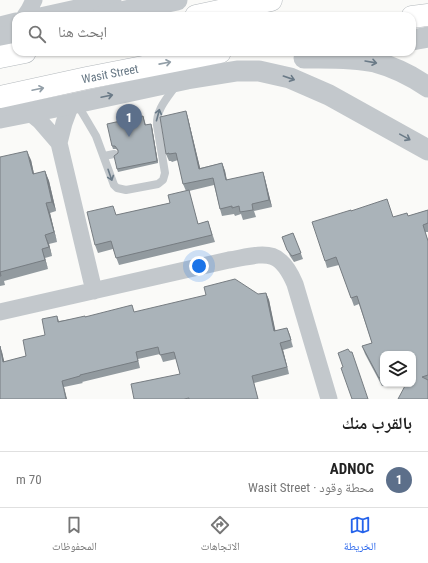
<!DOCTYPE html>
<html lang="ar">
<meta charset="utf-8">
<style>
:root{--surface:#fff;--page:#f6f6f6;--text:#222;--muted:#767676;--line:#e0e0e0;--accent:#2563eb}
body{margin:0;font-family:"Roboto Condensed","Noto Naskh Arabic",sans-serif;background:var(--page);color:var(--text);direction:rtl}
.controls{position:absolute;right:12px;bottom:12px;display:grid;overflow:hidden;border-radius:8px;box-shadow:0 1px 3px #0004}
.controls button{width:36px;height:36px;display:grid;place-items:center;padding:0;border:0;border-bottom:1px solid var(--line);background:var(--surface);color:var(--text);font:20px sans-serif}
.you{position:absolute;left:199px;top:266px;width:14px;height:14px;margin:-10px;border:3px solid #fff;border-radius:50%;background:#1a73e8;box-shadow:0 0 0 6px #1a73e833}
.badge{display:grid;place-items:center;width:26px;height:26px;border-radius:50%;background:var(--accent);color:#fff;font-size:13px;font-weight:700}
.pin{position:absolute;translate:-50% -33px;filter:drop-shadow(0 1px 2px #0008)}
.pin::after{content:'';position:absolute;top:21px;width:14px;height:12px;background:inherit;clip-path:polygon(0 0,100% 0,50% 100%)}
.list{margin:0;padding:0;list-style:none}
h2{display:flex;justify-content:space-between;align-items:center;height:52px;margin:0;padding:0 16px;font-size:17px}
h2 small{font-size:13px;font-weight:400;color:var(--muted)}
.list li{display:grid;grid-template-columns:26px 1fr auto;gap:12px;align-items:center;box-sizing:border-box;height:56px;padding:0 16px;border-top:1px solid var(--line)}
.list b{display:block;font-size:15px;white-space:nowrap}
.list p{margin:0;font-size:13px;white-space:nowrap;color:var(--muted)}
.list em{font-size:13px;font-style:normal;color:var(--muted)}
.icon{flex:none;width:22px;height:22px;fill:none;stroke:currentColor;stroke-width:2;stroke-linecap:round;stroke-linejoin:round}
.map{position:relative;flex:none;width:428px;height:399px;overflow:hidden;direction:ltr}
.search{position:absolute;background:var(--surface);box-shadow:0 1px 3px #0004;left:12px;right:12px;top:12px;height:44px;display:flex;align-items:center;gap:10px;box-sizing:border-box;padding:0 14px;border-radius:12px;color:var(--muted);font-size:15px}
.sheet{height:108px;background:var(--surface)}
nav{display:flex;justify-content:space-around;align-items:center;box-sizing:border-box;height:56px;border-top:1px solid var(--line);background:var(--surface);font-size:11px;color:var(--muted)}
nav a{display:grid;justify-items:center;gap:2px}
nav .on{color:var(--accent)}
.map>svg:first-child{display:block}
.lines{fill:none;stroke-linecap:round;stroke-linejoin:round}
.trunk-casing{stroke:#b4b9bd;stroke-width:23}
.service{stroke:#c3c8cc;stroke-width:8}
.minor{stroke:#c3c8cc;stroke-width:17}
.tertiary{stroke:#c3c8cc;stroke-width:21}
.trunk{stroke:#fff;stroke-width:22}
.wall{fill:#929a9f}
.shaded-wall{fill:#777d82}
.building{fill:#aab3b9;stroke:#777d82}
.oneway{stroke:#6a7a87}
.oneway2{stroke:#939fa8}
.labels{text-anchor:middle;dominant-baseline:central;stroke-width:4;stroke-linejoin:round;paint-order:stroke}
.street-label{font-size:12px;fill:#657683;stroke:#fff}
</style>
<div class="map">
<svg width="428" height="399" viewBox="0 0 428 399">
<rect width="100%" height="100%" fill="#fafaf8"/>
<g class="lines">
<g class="trunk-casing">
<path id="trunk" d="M 196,16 L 271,0
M 412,17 L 428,15
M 0,57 L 25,52
M 0,97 L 87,78 L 220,52"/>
</g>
<path class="service" d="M 77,104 L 86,119 L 96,136 L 114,185 L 117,188 L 126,190 L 158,184 L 163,180 L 165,173 L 157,125 C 156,109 168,97 177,84
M 104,156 L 114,154"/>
<path class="minor" d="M 25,16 L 29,10 L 34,0
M 40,16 L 113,0
M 0,25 L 16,21
M 71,104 L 64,123 L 59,143 L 94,291
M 29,112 L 40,121 L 59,143
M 0,312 L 229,260 C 264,254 279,246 295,284 L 329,399"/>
<path class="tertiary" d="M 102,16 L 177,0
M 0,38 L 16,34
M 412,40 L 428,37
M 304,58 C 327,58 352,57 375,62 C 394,67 412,76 428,87
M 0,118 L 71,104 L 187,79 L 237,71 L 259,71 L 290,78 L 329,95 L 428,150"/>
<use href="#trunk" class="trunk"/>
</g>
<path class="wall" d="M 186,111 L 188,118 L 200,168 L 222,163 L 225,171 L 227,180 L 263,172 L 265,179 L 272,207 L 254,211 L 256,217 L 243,220 L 241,214 L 235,216 L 234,214 L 222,216 L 220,209 L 214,185 L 189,191 L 198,224 L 208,221 L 215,242 L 119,265 L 113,249 L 98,253 L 95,245 L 117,215 L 170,203 L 186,191 L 183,184 L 178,160 L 172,162 L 171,161 L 169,161 L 166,154 Z
M 143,116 L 146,125 L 151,124 L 152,127 L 158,163 L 118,172 L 117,169 L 118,151 L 116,149 L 113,149 L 112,146 Z
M 0,157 L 31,160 L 34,174 L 45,171 L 49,181 L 56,211 L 50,213 L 57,242 L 49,244 L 52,256 L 45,258 L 48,269 L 4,281 L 5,285 L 0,286 Z
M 428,210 L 428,232 L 425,232 L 428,240 L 428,399 L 413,384 L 413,354 L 383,354 L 383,384 L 389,384 L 382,386 L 365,354 L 362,346 L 372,343 L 359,304 L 354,306 L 339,265 L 327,268 L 325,261 L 351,211 L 394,217 L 408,216 Z
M 293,233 L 303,259 L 294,262 L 290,256 L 282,237 Z
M 266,293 L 269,300 L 275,331 L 287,328 L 293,347 L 283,350 L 289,374 L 254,383 L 258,399 L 134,399 L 180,374 L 176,359 L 163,362 L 160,354 L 138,359 L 140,368 L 82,382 L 83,383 L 64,387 L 0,399 L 2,352 L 4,362 L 26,356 L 45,335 L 57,316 L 59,321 L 85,317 L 135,312 Z"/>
<path class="shaded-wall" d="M 186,111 L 188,118 L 202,176 L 199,169 Z
M 151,124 L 152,127 L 158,163 L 157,161 Z
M 27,151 L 31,160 L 36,183 L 33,174 Z
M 222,163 L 225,171 L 228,188 L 226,180 Z
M 45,171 L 49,181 L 56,211 L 52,202 Z
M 263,172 L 265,179 L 272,207 L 269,200 Z
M 46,203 L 50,213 L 57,242 L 54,232 Z
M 45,235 L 49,244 L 52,256 Z
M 42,249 L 45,258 L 48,269 L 45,260 Z
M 266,293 L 269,300 L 277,338 L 274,331 Z
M 287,328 L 290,335 L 293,347 L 291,340 Z
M 280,343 L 283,350 L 289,374 L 287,367 Z
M 0,346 L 2,352 L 6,369 L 3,362 Z
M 62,381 L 64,387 L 67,399 L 66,399 Z"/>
<path class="building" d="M 186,111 L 199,169 L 222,163 L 226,180 L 263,172 L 269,200 L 252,204 L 253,210 L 240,212 L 239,206 L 232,208 L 232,206 L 220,209 L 213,178 L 183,184 L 176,153 L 169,154 L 169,153 L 166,154 L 160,117 Z
M 143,116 L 145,125 L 151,124 L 157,161 L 117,169 L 114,156 L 118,153 L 118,150 L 115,146 L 112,146 L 107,124 Z
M 27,151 L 33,174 L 45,171 L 52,202 L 46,203 L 54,232 L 45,235 L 49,247 L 42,249 L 45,260 L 0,272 L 1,276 L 0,276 L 0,157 Z
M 189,190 L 198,224 L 208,221 L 212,235 L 116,258 L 111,241 L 95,245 L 87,212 L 113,206 L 116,215 L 170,203 L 168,195 Z
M 387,199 L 393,217 L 407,213 L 408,216 L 428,210 L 428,223 L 423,225 L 428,241 L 428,375 L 422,377 L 428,380 L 428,399 L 398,399 L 406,384 L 413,384 L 413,369 L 414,367 L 413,367 L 413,354 L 383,354 L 383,377 L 379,378 L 362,346 L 372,343 L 357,296 L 351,298 L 336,257 L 325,261 L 312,222 L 351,210 L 351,211 Z
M 293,233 L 301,253 L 292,256 L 287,250 L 282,237 Z
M 235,279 L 258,294 L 266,293 L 274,331 L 287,328 L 291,340 L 280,343 L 287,367 L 252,376 L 258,399 L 189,399 L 189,398 L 184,399 L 134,399 L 131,384 L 180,374 L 174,352 L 160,355 L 158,347 L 136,352 L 138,361 L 80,375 L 80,376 L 62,381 L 66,399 L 0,399 L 0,346 L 3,362 L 26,356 L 23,340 L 45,335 L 42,319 L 57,316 L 58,322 L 85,316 L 85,317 L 132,305 L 134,312 L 206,295 L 204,287 Z
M 348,349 L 350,352 L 352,352 L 368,399 L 352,399 L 341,368 L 343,367 L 338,353 Z"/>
<defs><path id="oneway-shaft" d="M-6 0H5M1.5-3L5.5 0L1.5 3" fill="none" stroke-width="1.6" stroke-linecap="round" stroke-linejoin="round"/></defs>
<g class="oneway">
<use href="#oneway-shaft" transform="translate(371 62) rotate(10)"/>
<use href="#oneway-shaft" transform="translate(289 78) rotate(19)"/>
<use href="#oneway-shaft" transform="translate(107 96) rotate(-12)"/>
<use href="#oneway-shaft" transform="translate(158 115) rotate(-75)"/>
<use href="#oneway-shaft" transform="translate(405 137) rotate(29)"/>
<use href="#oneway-shaft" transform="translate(110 175) rotate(71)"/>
</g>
<g class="oneway2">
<use href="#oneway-shaft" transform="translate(165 63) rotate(-11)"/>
<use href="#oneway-shaft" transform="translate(38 89) rotate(-12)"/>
</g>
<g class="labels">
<g class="street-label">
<text transform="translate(110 74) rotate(-11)">Wasit Street</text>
</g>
</g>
</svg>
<div class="controls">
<button><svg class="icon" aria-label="layers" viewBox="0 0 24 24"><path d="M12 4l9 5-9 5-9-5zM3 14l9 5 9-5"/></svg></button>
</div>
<div class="you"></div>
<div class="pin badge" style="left:129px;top:137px;background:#5c6f8a">1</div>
<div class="search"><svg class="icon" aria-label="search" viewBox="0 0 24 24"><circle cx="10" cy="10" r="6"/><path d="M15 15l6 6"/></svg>ابحث هنا</div>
</div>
<section class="sheet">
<h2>بالقرب منك<small></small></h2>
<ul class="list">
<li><span class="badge" style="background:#5c6f8a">1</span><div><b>ADNOC</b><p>محطة وقود · Wasit Street</p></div><em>70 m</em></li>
</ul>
</section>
<nav>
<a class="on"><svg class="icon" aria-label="map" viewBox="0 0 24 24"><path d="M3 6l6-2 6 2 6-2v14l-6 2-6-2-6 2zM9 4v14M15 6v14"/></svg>الخريطة</a>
<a><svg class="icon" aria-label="directions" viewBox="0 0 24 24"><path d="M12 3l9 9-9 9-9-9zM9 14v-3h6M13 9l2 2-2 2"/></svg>الاتجاهات</a>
<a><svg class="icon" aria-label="saved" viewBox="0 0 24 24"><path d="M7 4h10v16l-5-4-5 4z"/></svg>المحفوظات</a>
</nav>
